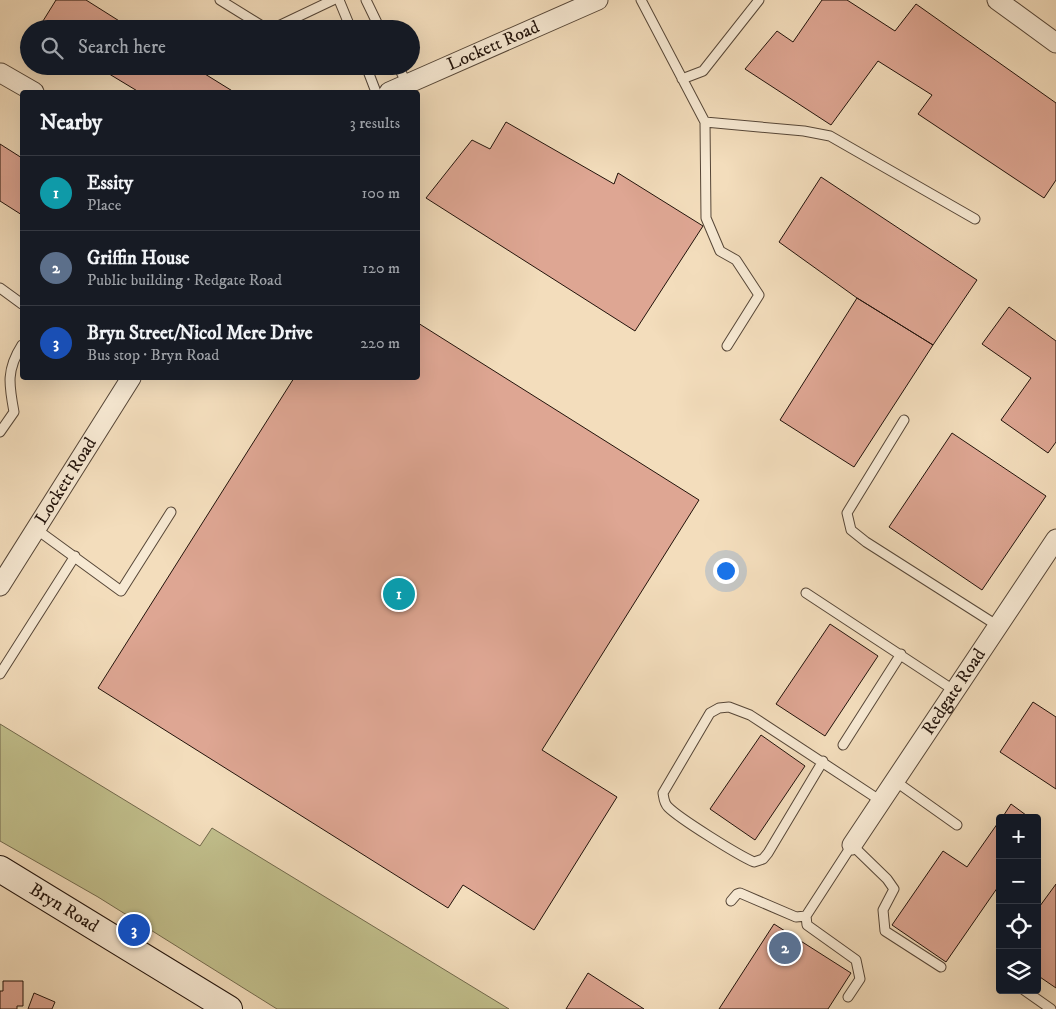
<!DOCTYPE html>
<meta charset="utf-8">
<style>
:root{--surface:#171b24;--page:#20242c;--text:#f1f3f6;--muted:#9ea1a6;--line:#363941;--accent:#db2777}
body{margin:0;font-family:"IM FELL DW Pica",serif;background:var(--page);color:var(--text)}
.controls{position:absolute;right:15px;bottom:15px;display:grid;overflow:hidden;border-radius:5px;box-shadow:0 5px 20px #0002}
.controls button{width:45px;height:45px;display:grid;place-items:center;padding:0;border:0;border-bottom:1px solid var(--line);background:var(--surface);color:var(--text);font:25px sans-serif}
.you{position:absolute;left:725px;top:570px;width:18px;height:18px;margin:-12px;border:4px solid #fff;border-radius:50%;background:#1a73e8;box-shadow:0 0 0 8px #1a73e833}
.badge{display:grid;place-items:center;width:32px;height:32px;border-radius:50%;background:var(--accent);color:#fff;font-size:16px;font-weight:700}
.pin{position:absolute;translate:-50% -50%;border:2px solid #fff;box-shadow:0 1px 5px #0006}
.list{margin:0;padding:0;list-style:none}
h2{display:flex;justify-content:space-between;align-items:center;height:65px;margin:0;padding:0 20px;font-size:21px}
h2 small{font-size:16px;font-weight:400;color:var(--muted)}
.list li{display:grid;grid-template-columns:32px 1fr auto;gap:15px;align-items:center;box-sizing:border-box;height:75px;padding:0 20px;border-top:1px solid var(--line)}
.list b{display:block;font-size:19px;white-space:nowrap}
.list p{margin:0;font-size:16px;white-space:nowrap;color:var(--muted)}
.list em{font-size:16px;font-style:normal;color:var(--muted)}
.icon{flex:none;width:28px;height:28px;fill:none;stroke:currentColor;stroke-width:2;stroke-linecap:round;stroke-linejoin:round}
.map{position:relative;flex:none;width:1056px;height:1009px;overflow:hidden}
.search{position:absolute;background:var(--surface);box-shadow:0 5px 20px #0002;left:20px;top:20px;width:400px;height:55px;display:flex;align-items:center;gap:12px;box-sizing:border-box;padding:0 18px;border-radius:28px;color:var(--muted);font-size:19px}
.panel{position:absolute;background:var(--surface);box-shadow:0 5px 20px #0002;left:20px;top:90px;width:400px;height:290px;border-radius:5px}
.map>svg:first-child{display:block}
.green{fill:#c1bf8c;stroke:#72694c}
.building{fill:#dea693;stroke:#22130b}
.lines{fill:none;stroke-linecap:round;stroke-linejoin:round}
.service-casing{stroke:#564637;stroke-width:11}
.minor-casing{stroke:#564637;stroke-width:21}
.secondary-casing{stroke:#22130b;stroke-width:28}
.service{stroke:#f7e9d3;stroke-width:9}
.minor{stroke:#f7e9d3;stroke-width:19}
.secondary{stroke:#f7e9d3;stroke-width:26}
.labels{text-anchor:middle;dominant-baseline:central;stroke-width:5;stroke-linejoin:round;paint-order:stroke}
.street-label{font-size:18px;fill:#22130b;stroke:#f7e9d3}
</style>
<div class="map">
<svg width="1056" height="1009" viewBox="0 0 1056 1009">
<rect width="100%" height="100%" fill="#f3ddbc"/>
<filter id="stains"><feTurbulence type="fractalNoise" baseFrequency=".004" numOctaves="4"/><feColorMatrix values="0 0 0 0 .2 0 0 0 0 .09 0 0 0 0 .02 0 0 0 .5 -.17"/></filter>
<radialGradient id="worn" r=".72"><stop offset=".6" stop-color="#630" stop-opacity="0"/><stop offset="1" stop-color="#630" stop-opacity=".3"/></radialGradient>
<path class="green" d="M 0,724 L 200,846 L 212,828 L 509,1009 L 277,1009 L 98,897 L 0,841 Z"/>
<path class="building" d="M 56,0 L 86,0 L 132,29 L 38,29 Z
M 822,0 L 847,0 L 895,31 L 916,4 L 1056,103 L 1056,180 L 1044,198 L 918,114 L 932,95 L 878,61 L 831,125 L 745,69 L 777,31 L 793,42 Z
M 96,66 L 192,66 L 234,92 L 139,92 Z
M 506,122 L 614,184 L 618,173 L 703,226 L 635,331 L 426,198 L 472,140 L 490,149 Z
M 0,144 L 22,158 L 22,215 L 0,201 Z
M 821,177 L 977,280 L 933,345 L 857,298 L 779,242 Z
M 857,298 L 933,345 L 854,467 L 780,420 Z
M 1009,307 L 1056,341 L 1056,442 L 1048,453 L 1001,420 L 1031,378 L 982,344 Z
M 418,323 L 699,500 L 542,750 L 617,797 L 534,930 L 463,885 L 448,908 L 98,688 L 294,378 L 418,378 Z
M 952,433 L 1046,496 L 982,590 L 889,527 Z
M 830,624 L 878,656 L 825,736 L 776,704 Z
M 1033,702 L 1056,717 L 1056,789 L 1000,752 Z
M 761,735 L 805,766 L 755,840 L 710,809 Z
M 1011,804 L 1030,818 L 1002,818 Z
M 1000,820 L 1000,884 L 946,962 L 892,925 L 943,851 L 967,867 Z
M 1056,884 L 1056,988 L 1037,975 L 1037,910 Z
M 774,924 L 851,973 L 828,1009 L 719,1009 Z
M 588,973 L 644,1009 L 566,1009 Z
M 3,981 L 23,981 L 23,1006 L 17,1006 L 17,1009 L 0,1009 L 0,991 L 3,991 Z
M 34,993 L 55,1002 L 52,1009 L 28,1009 Z"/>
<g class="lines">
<g class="service-casing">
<path id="service" d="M 220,0 L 267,29
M 339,0 L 351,29
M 366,0 L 380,29
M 641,0 L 705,122
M 272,29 L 333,0
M 366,66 L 376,92
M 398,66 L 407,84
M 682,79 L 703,71 L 759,0
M 0,288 L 22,304
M 727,346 L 759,295 L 736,260 L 720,251 L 706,218 L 705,122 L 804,131 L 830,136 L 975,219
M 904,420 L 847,513 L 851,530 L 866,542 L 998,626
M 0,432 L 14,412 C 9,385 6,370 22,345
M 36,529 L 121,591 L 171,512
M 806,593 L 955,691
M 0,674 L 75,556
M 843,745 L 901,654
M 823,761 L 768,853 L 763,859 L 754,862 C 738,855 680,819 668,807 C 664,803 664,799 663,793 L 710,713 L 719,708 L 729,707 L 750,715 L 881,801
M 895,781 L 957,825
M 731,901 L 737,894 L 740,893 L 796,917 L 806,916 L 852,845 L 887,879 L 894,889 L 883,910 L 885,931 L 941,967
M 806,916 L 807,925 L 856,960 L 860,979 L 848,997
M 1024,990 L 1051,1009"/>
</g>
<g class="minor-casing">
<g id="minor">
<path d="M 997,0 L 1056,43"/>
<path d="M 1,73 L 34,92"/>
<path id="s1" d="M 389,92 L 598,0"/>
<path id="s2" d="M 0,586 L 131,378"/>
<path id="s3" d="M 852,845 L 1056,539"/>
</g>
</g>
<g class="secondary-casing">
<g id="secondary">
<path id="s4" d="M 0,869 L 229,1009"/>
</g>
</g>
<use href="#service" class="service"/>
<use href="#minor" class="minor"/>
<use href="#secondary" class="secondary"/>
</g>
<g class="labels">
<g class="street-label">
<text stroke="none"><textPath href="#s1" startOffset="114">Lockett Road</textPath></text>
<text stroke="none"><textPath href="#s2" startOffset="124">Lockett Road</textPath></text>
<text stroke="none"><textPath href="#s3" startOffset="184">Redgate Road</textPath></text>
<text stroke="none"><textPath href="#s4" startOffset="75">Bryn Road</textPath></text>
</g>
</g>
<rect width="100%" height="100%" filter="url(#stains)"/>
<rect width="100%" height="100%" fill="url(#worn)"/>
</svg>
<div class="controls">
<button>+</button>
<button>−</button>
<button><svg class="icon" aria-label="locate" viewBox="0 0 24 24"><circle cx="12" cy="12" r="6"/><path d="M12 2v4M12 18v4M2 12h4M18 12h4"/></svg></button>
<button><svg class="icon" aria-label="layers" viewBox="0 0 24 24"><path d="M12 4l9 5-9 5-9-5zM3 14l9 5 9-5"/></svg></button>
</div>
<div class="you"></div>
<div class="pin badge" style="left:399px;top:594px;background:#0f9aa8">1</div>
<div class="pin badge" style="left:785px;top:948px;background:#5c6f8a">2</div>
<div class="pin badge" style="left:134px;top:930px;background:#1a4fb4">3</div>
<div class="search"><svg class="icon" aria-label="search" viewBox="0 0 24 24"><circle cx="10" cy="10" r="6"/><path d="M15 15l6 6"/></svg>Search here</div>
<section class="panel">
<h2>Nearby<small>3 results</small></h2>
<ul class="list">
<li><span class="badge" style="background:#0f9aa8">1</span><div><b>Essity</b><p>Place</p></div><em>100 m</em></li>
<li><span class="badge" style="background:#5c6f8a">2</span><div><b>Griffin House</b><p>Public building · Redgate Road</p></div><em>120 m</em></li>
<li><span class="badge" style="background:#1a4fb4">3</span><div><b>Bryn Street/Nicol Mere Drive</b><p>Bus stop · Bryn Road</p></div><em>220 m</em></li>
</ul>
</section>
</div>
